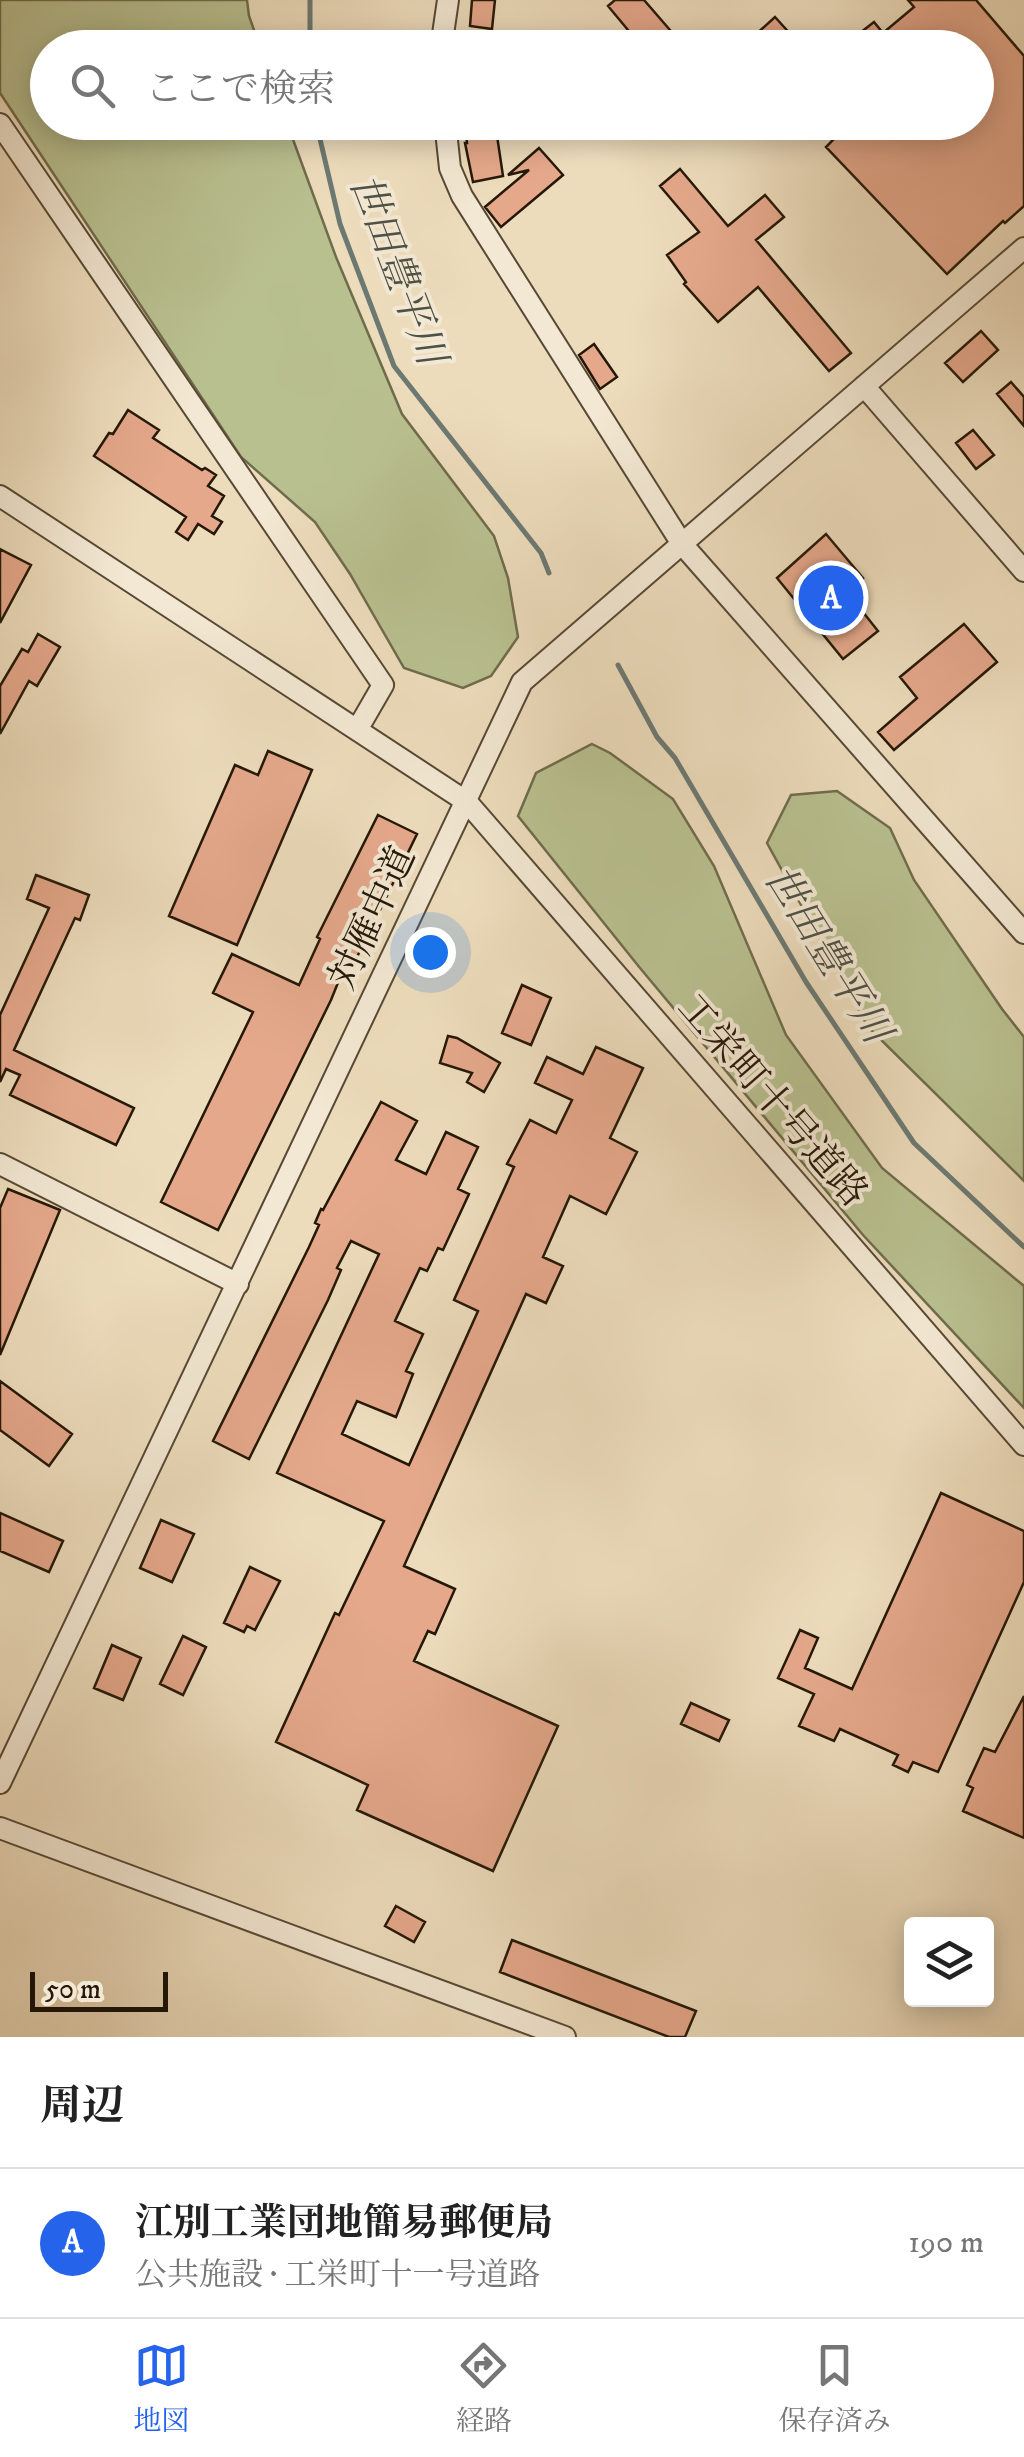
<!DOCTYPE html>
<html lang="ja">
<meta charset="utf-8">
<style>
:root{--surface:#fff;--page:#f2f2f2;--text:#222;--muted:#767676;--line:#e0e0e0;--accent:#2563eb}
body{margin:0;font-family:"IM FELL DW Pica","Noto Serif JP",serif;background:var(--page);color:var(--text)}
.controls{position:absolute;right:30px;bottom:30px;display:grid;overflow:hidden;border-radius:10px;box-shadow:0 5px 25px #0003}
.controls button{width:90px;height:90px;display:grid;place-items:center;padding:0;border:0;border-bottom:2px solid var(--line);background:var(--surface);color:var(--text);font:50px sans-serif}
.scale{position:absolute;left:30px;bottom:25px;width:138px;box-sizing:border-box;padding-left:10px;border:5px solid #251808;border-top:0;font-size:28px;line-height:35px;white-space:nowrap;color:#251808;-webkit-text-stroke:8px #f3e8d3;paint-order:stroke}
.you{position:absolute;left:430px;top:952px;width:35px;height:35px;margin:-25px;border:8px solid #fff;border-radius:50%;background:#1a73e8;box-shadow:0 0 0 15px #1a73e833}
.badge{display:grid;place-items:center;width:65px;height:65px;border-radius:50%;background:var(--accent);color:#fff;font-size:32px;font-weight:700}
.pin{position:absolute;translate:-50% -50%;border:5px solid #fff;box-shadow:0 2px 10px #0006}
.list{margin:0;padding:0;list-style:none}
h2{display:flex;justify-content:space-between;align-items:center;height:130px;margin:0;padding:0 40px;font-size:42px}
h2 small{font-size:32px;font-weight:400;color:var(--muted)}
.list li{display:grid;grid-template-columns:65px 1fr auto;gap:30px;align-items:center;box-sizing:border-box;height:150px;padding:0 40px;border-top:2px solid var(--line)}
.list b{display:block;font-size:38px;white-space:nowrap}
.list p{margin:0;font-size:32px;white-space:nowrap;color:var(--muted)}
.list em{font-size:32px;font-style:normal;color:var(--muted)}
.icon{flex:none;width:55px;height:55px;fill:none;stroke:currentColor;stroke-width:2;stroke-linecap:round;stroke-linejoin:round}
.map{position:relative;flex:none;width:1024px;height:2037px;overflow:hidden}
.search{position:absolute;background:var(--surface);box-shadow:0 5px 25px #0003;left:30px;right:30px;top:30px;height:110px;display:flex;align-items:center;gap:25px;box-sizing:border-box;padding:0 35px;border-radius:55px;color:var(--muted);font-size:38px}
.sheet{height:280px;background:var(--surface)}
nav{display:flex;justify-content:space-around;align-items:center;box-sizing:border-box;height:140px;border-top:2px solid var(--line);background:var(--surface);font-size:28px;color:var(--muted)}
nav a{display:grid;justify-items:center;gap:5px}
nav .on{color:var(--accent)}
.map>svg:first-child{display:block}
.green{fill:#b9c090;stroke:#6f6c4c;stroke-width:2.5}
.lines{fill:none;stroke-linecap:round;stroke-linejoin:round}
.stream{stroke:#6c7972;stroke-width:5}
.building{fill:#e5a88b;stroke:#251808;stroke-width:2.5}
.minor-casing{stroke:#574935;stroke-width:24}
.minor{stroke:#f3e8d3;stroke-width:20}
.labels{text-anchor:middle;dominant-baseline:central;stroke-width:8;stroke-linejoin:round;paint-order:stroke}
.street-label{font-size:38px;fill:#251808;stroke:#f3e8d3}
.water-label{font-size:40px;font-style:italic;fill:#4e5146;stroke:#f3e8d3}
</style>
<div class="map">
<svg width="1024" height="2037" viewBox="0 0 1024 2037">
<rect width="100%" height="100%" fill="#eddcbc"/>
<filter id="stains"><feTurbulence type="fractalNoise" baseFrequency=".002" numOctaves="4"/><feColorMatrix values="0 0 0 0 .2 0 0 0 0 .09 0 0 0 0 .02 0 0 0 .5 -.17"/></filter>
<radialGradient id="worn" r=".72"><stop offset=".6" stop-color="#630" stop-opacity="0"/><stop offset="1" stop-color="#630" stop-opacity=".3"/></radialGradient>
<path class="green" d="M 0,0 L 247,0 L 249,16 L 260,47 L 48,48 L 48,122 L 287,123 L 336,257 L 402,414 L 494,536 L 508,578 L 518,637 L 491,676 L 463,688 L 404,668 L 350,574 L 315,522 L 241,457 L 0,93 Z
M 592,744 L 610,753 L 673,799 L 714,866 L 786,1035 L 882,1168 L 1024,1286 L 1024,1408 L 863,1235 L 640,968 L 518,816 L 536,773 Z
M 837,791 L 890,828 L 914,880 L 1002,1009 L 1024,1037 L 1024,1181 L 868,1027 L 767,843 L 791,795 Z"/>
<g class="lines">
<path class="stream" d="M 310,0 L 310,48
M 316,122 L 340,224 L 394,366 L 541,553 L 549,573
M 618,665 L 657,737 L 675,758 L 806,982 L 914,1143 L 1024,1247"/>
</g>
<path class="building" d="M 472,0 L 495,0 L 492,29 L 470,26 Z
M 615,0 L 644,0 L 670,30 L 649,48 L 643,48 L 608,6 Z
M 908,0 L 976,0 L 1024,56 L 1024,206 L 1005,223 L 1003,221 L 947,274 L 826,147 L 833,140 L 818,122 L 976,122 L 976,48 L 867,48 L 870,44 L 860,33 L 874,22 L 883,33 L 914,7 Z
M 775,17 L 803,48 L 741,48 Z
M 465,122 L 495,122 L 503,176 L 473,182 L 465,143 L 467,143 Z
M 539,148 L 563,175 L 501,227 L 485,207 L 529,170 L 508,175 Z
M 680,169 L 728,226 L 765,195 L 784,217 L 756,240 L 851,353 L 829,371 L 758,287 L 718,322 L 684,284 L 686,282 L 667,255 L 699,232 L 660,186 Z
M 981,331 L 998,350 L 963,382 L 945,363 Z
M 594,344 L 617,377 L 600,389 L 579,355 Z
M 1011,382 L 1024,397 L 1024,426 L 997,394 Z
M 128,410 L 159,430 L 153,438 L 202,470 L 205,468 L 216,475 L 208,486 L 224,496 L 212,516 L 222,522 L 214,534 L 198,524 L 188,540 L 176,532 L 186,517 L 94,456 L 109,433 L 113,434 Z
M 973,430 L 994,455 L 976,469 L 956,443 Z
M 826,534 L 863,578 L 847,592 L 878,631 L 843,659 L 777,578 Z
M 0,549 L 31,565 L 0,623 Z
M 964,624 L 997,662 L 894,750 L 878,732 L 917,698 L 900,677 Z
M 38,634 L 60,647 L 37,686 L 29,681 L 0,734 L 0,686 L 22,649 L 28,652 Z
M 268,751 L 312,770 L 237,945 L 169,916 L 235,765 L 258,775 Z
M 378,815 L 417,834 L 357,957 L 350,953 L 331,1000 L 218,1230 L 161,1202 L 253,1012 L 213,993 L 232,954 L 299,985 L 320,939 L 317,937 Z
M 36,875 L 89,895 L 80,920 L 75,918 L 14,1050 L 134,1108 L 116,1145 L 10,1095 L 20,1075 L 6,1069 L 0,1082 L 0,1015 L 49,908 L 27,899 Z
M 522,985 L 551,998 L 531,1045 L 502,1033 Z
M 448,1036 L 457,1038 L 500,1063 L 484,1092 L 467,1082 L 472,1073 L 440,1063 Z
M 596,1047 L 643,1068 L 610,1138 L 637,1152 L 606,1214 L 570,1196 L 543,1257 L 563,1266 L 546,1303 L 526,1294 L 404,1566 L 455,1589 L 435,1634 L 428,1631 L 414,1661 L 558,1726 L 493,1871 L 357,1810 L 368,1785 L 276,1742 L 335,1613 L 339,1615 L 384,1521 L 277,1473 L 379,1254 L 351,1241 L 337,1268 L 341,1270 L 328,1300 L 249,1459 L 213,1441 L 309,1247 L 319,1225 L 315,1223 L 321,1209 L 323,1210 L 381,1102 L 417,1121 L 396,1160 L 426,1174 L 446,1132 L 478,1147 L 458,1189 L 469,1194 L 443,1250 L 438,1248 L 427,1271 L 420,1268 L 395,1321 L 423,1334 L 406,1371 L 413,1374 L 396,1417 L 357,1401 L 342,1434 L 409,1465 L 478,1311 L 454,1300 L 514,1167 L 507,1164 L 530,1120 L 556,1133 L 572,1100 L 535,1083 L 547,1057 L 583,1074 Z
M 8,1189 L 60,1210 L 0,1355 L 0,1208 Z
M 0,1381 L 72,1434 L 49,1466 L 0,1430 Z
M 941,1493 L 1024,1531 L 1024,1582 L 938,1772 L 913,1762 L 908,1772 L 893,1765 L 898,1755 L 840,1729 L 834,1741 L 799,1726 L 814,1694 L 778,1678 L 800,1630 L 818,1638 L 805,1668 L 852,1689 Z
M 0,1513 L 63,1541 L 49,1572 L 0,1551 Z
M 161,1520 L 194,1534 L 172,1582 L 140,1568 Z
M 250,1567 L 280,1581 L 255,1630 L 247,1626 L 244,1632 L 224,1623 Z
M 183,1636 L 206,1647 L 183,1695 L 160,1684 Z
M 112,1645 L 141,1658 L 123,1700 L 94,1688 Z
M 1024,1696 L 1024,1838 L 963,1811 L 973,1788 L 967,1785 L 984,1748 L 995,1752 Z
M 691,1703 L 729,1720 L 719,1741 L 681,1724 Z
M 396,1906 L 425,1922 L 414,1942 L 385,1926 Z
M 512,1940 L 696,2011 L 685,2037 L 669,2037 L 500,1972 Z"/>
<g class="lines">
<g class="minor-casing">
<path id="minor" d="M 441,48 L 448,0
M 445,122 L 450,168 L 462,196 L 682,544 L 1024,933
M 0,124 L 383,685 L 357,730
M 864,386 L 1024,571
M 0,496 L 467,802 L 1024,1445
M 0,1164 L 238,1284
M 0,1783 L 522,682 L 1024,248
M 0,1828 L 565,2037"/>
</g>
<use href="#minor" class="minor"/>
</g>
<g class="labels">
<g class="street-label">
<text transform="translate(373 918) rotate(-65)">対雁中道</text>
<text transform="translate(772 1101) rotate(49)">工栄町十号道路</text>
</g>
<g class="water-label">
<text transform="translate(396 270) rotate(69)">世田豊平川</text>
<text transform="translate(826 955) rotate(58)">世田豊平川</text>
</g>
</g>
<rect width="100%" height="100%" filter="url(#stains)"/>
<rect width="100%" height="100%" fill="url(#worn)"/>
</svg>
<div class="controls">
<button><svg class="icon" aria-label="layers" viewBox="0 0 24 24"><path d="M12 4l9 5-9 5-9-5zM3 14l9 5 9-5"/></svg></button>
</div>
<div class="scale">50 m</div>
<div class="you"></div>
<div class="pin badge" style="left:831px;top:598px">A</div>
<div class="search"><svg class="icon" aria-label="search" viewBox="0 0 24 24"><circle cx="10" cy="10" r="6"/><path d="M15 15l6 6"/></svg>ここで検索</div>
</div>
<section class="sheet">
<h2>周辺<small></small></h2>
<ul class="list">
<li><span class="badge">A</span><div><b>江別工業団地簡易郵便局</b><p>公共施設 · 工栄町十一号道路</p></div><em>190 m</em></li>
</ul>
</section>
<nav>
<a class="on"><svg class="icon" aria-label="map" viewBox="0 0 24 24"><path d="M3 6l6-2 6 2 6-2v14l-6 2-6-2-6 2zM9 4v14M15 6v14"/></svg>地図</a>
<a><svg class="icon" aria-label="directions" viewBox="0 0 24 24"><path d="M12 3l9 9-9 9-9-9zM9 14v-3h6M13 9l2 2-2 2"/></svg>経路</a>
<a><svg class="icon" aria-label="saved" viewBox="0 0 24 24"><path d="M7 4h10v16l-5-4-5 4z"/></svg>保存済み</a>
</nav>
